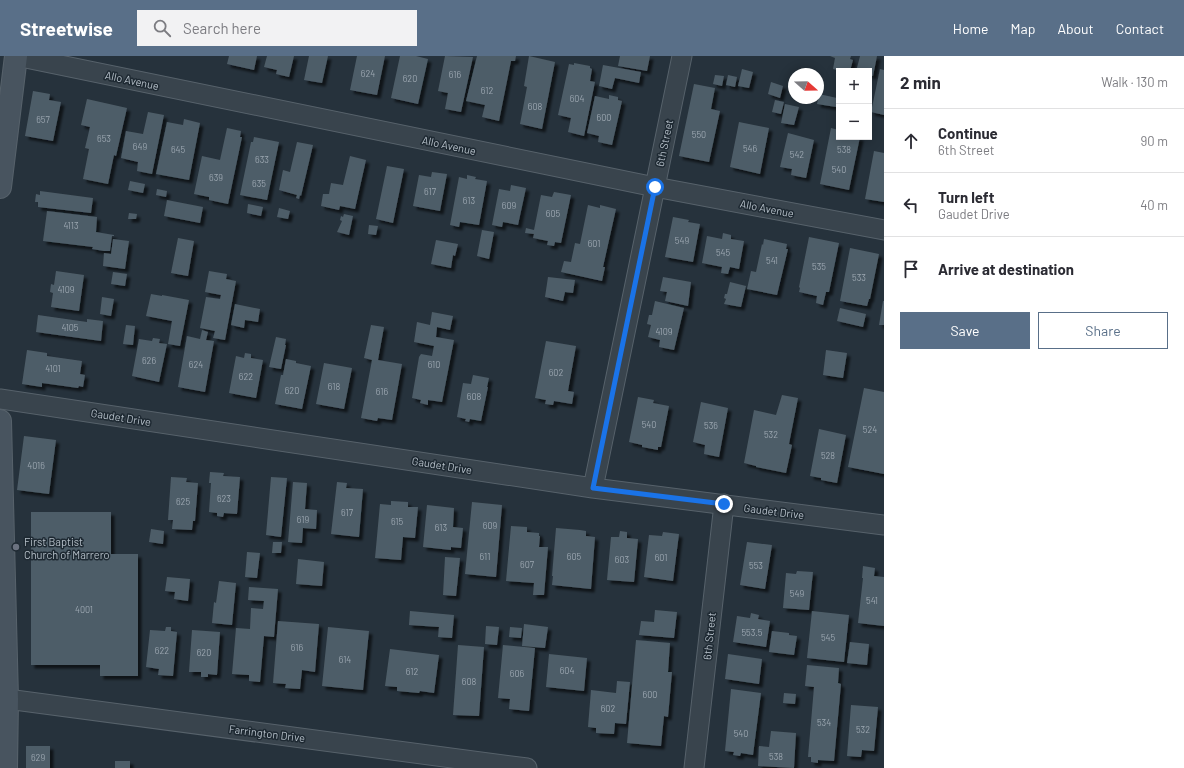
<!DOCTYPE html>
<meta charset="utf-8">
<style>
:root{--surface:#fff;--page:#f2f2f3;--text:#2b2b33;--muted:#7c7c81;--line:#e1e1e2;--accent:#596f88}
body{margin:0;font-family:Barlow,sans-serif;background:var(--page);color:var(--text)}
.controls{position:absolute;right:12px;top:12px;display:grid;overflow:hidden;border-radius:0px;box-shadow:0 2px 10px #0003}
.controls button{width:36px;height:36px;display:grid;place-items:center;padding:0;border:0;border-bottom:1px solid var(--line);background:var(--surface);color:var(--text);font:20px sans-serif}
.compass{position:absolute;left:788px;top:12px;width:36px;height:36px;border-radius:50%;background:var(--surface);box-shadow:0 2px 10px #0003;rotate:110deg}
.stop{position:absolute;width:12px;height:12px;margin:-9px;border:3px solid #1a73e8;border-radius:50%;background:#fff}
.stop.end{background:#1a73e8;border-color:#fff;box-shadow:0 1px 4px #0008}
.list{margin:0;padding:0;list-style:none}
h2{display:flex;justify-content:space-between;align-items:center;height:52px;margin:0;padding:0 16px;font-size:17px}
h2 small{font-size:13px;font-weight:400;color:var(--muted)}
.list li{display:grid;grid-template-columns:26px 1fr auto;gap:12px;align-items:center;box-sizing:border-box;height:64px;padding:0 16px;border-top:1px solid var(--line)}
.list b{display:block;font-size:15px;white-space:nowrap}
.list p{margin:0;font-size:13px;white-space:nowrap;color:var(--muted)}
.list em{font-size:13px;font-style:normal;color:var(--muted)}
.actions{display:flex;gap:8px;padding:12px 16px}
.actions a{flex:1;padding:9px 0;border:1px solid var(--accent);border-radius:0px;text-align:center;font-size:14px;color:var(--accent)}
.actions .main{background:var(--accent);color:#fff}
.icon{flex:none;width:22px;height:22px;fill:none;stroke:currentColor;stroke-width:2;stroke-linecap:round;stroke-linejoin:round}
.map{position:relative;flex:none;width:884px;height:712px;overflow:hidden}
header{display:flex;align-items:center;gap:24px;box-sizing:border-box;height:56px;padding:0 20px;background:var(--accent);color:#fff}
header strong{font-size:19px}
nav{display:flex;gap:22px;margin-inline-start:auto;font-size:14px}
.search{width:280px;height:36px;background:var(--page);display:flex;align-items:center;gap:10px;box-sizing:border-box;padding:0 14px;border-radius:0px;color:var(--muted);font-size:15px}
main{display:flex}
aside{flex:1;background:var(--surface)}
.map>svg:first-child{display:block}
.building{fill:#4e5d67;filter:url(#shadow)}
.lines{fill:none;stroke-linecap:round;stroke-linejoin:round}
.street-casing{stroke:#57626b;stroke-width:21}
.secondary-casing{stroke:#57626b;stroke-width:24}
.street{stroke:#39444d;stroke-width:19}
.secondary{stroke:#48545f;stroke-width:22}
.route{stroke:#1a73e8;stroke-width:5}
.worship-dot{fill:#6b7280;stroke:#1e2932;stroke-width:1.5}
.labels{text-anchor:middle;dominant-baseline:central;stroke-width:3;stroke-linejoin:round;paint-order:stroke}
.number-label{font-size:9px;fill:#9ba6b0}
.street-label{font-size:11px;fill:#b5bfc8;stroke:#1e2932}
.poi-label{font-size:11px;fill:#b5bfc8;stroke:#1e2932;text-anchor:start}
</style>
<header>
<strong>Streetwise</strong>
<div class="search"><svg class="icon" aria-label="search" viewBox="0 0 24 24"><circle cx="10" cy="10" r="6"/><path d="M15 15l6 6"/></svg>Search here</div>
<nav><a>Home</a><a>Map</a><a>About</a><a>Contact</a></nav>
</header>
<main>
<div class="map">
<svg width="884" height="712" viewBox="0 0 884 712">
<defs>
<filter id="shadow"><feDropShadow dx="3.5" dy="3.5" stdDeviation="1" flood-color="#0009"/></filter>
</defs>
<rect width="100%" height="100%" fill="#26323c"/>
<path class="building" d="M 229,0 L 257,0 L 254,14 L 227,8 Z
M 267,0 L 294,0 L 289,21 L 276,18 L 277,14 L 264,11 Z
M 309,0 L 328,0 L 322,27 L 304,24 Z
M 357,0 L 385,0 L 377,39 L 350,34 Z
M 400,0 L 416,0 L 428,3 L 418,48 L 391,42 Z
M 445,0 L 473,1 L 461,56 L 445,53 L 448,37 L 438,35 Z
M 477,0 L 516,0 L 515,5 L 511,5 L 499,65 L 482,61 L 485,49 L 466,45 Z
M 529,0 L 555,6 L 542,73 L 520,68 L 527,31 L 524,30 Z
M 620,0 L 650,0 L 647,15 L 618,10 Z
M 830,0 L 851,0 L 850,3 L 853,4 L 850,15 L 841,15 L 833,13 L 835,2 Z
M 860,0 L 877,0 L 873,20 L 869,19 L 869,15 L 857,12 Z
M 574,7 L 590,10 L 590,12 L 592,13 L 590,25 L 595,26 L 584,80 L 568,76 L 571,62 L 558,59 L 569,8 L 574,9 Z
M 603,9 L 641,16 L 639,27 L 615,22 L 612,33 L 599,30 Z
M 742,13 L 753,16 L 749,32 L 738,30 Z
M 880,13 L 884,14 L 884,59 L 871,56 Z
M 715,19 L 724,20 L 722,30 L 713,28 Z
M 728,19 L 737,21 L 735,31 L 726,29 Z
M 771,26 L 783,30 L 780,42 L 768,38 Z
M 694,28 L 715,32 L 711,53 L 720,55 L 709,106 L 679,100 Z
M 33,35 L 50,38 L 49,44 L 61,46 L 53,85 L 25,80 Z
M 819,38 L 837,42 L 836,51 L 817,48 Z
M 609,39 L 618,41 L 618,44 L 622,45 L 612,89 L 598,86 L 599,80 L 587,77 L 595,40 L 609,43 Z
M 87,43 L 127,52 L 116,100 L 114,99 L 108,128 L 83,123 L 89,93 L 85,92 L 90,71 L 81,69 Z
M 775,44 L 784,46 L 781,58 L 772,56 Z
M 785,48 L 799,51 L 794,69 L 781,67 Z
M 148,56 L 164,59 L 152,118 L 137,115 L 138,106 L 121,102 L 126,75 L 143,78 Z
M 184,63 L 200,67 L 189,124 L 156,118 L 167,66 L 183,69 Z
M 739,66 L 769,72 L 760,118 L 730,111 Z
M 227,72 L 241,75 L 240,81 L 242,81 L 228,148 L 209,144 L 209,141 L 194,138 L 202,100 L 220,104 Z
M 831,72 L 839,74 L 839,81 L 860,81 L 849,134 L 820,128 Z
M 788,77 L 814,84 L 806,122 L 791,119 L 792,113 L 780,111 Z
M 254,81 L 279,86 L 267,144 L 240,139 L 251,86 L 253,86 Z
M 297,86 L 313,89 L 301,140 L 300,139 L 299,143 L 296,142 L 297,139 L 279,134 L 283,114 L 290,116 Z
M 874,95 L 884,97 L 884,146 L 865,143 Z
M 350,100 L 366,104 L 355,153 L 340,150 L 339,154 L 321,150 L 323,138 L 329,138 L 331,127 L 343,129 Z
M 387,110 L 404,113 L 393,167 L 376,163 Z
M 432,116 L 447,118 L 440,155 L 413,150 L 419,119 L 431,121 Z
M 467,119 L 476,121 L 475,123 L 487,125 L 479,169 L 460,166 L 459,171 L 450,169 L 459,121 L 467,123 Z
M 130,125 L 145,128 L 143,137 L 128,134 Z
M 511,129 L 526,132 L 518,169 L 503,166 L 502,171 L 492,169 L 499,133 L 510,135 Z
M 157,133 L 167,135 L 166,141 L 156,139 Z
M 40,135 L 93,142 L 91,157 L 38,151 L 38,146 L 35,146 L 36,138 L 40,139 Z
M 554,136 L 571,139 L 561,187 L 555,186 L 554,190 L 547,189 L 548,185 L 533,182 L 534,178 L 525,177 L 526,172 L 534,174 L 541,139 L 552,141 Z
M 167,144 L 203,151 L 200,167 L 164,160 Z
M 248,148 L 263,151 L 261,160 L 247,157 Z
M 588,149 L 600,152 L 600,149 L 616,153 L 603,211 L 605,211 L 602,225 L 561,216 L 564,205 L 571,206 L 575,187 L 580,188 Z
M 279,152 L 290,155 L 288,163 L 277,161 Z
M 47,155 L 97,161 L 96,176 L 114,179 L 114,180 L 112,180 L 110,195 L 104,195 L 92,193 L 93,191 L 43,185 Z
M 129,157 L 137,158 L 136,163 L 128,163 Z
M 344,158 L 353,160 L 349,179 L 337,176 L 342,165 L 340,164 L 341,160 L 343,161 Z
M 673,161 L 689,164 L 688,166 L 700,168 L 693,206 L 665,201 Z
M 369,169 L 378,170 L 376,179 L 368,178 Z
M 482,174 L 494,176 L 489,203 L 477,200 Z
M 723,177 L 731,179 L 731,183 L 744,185 L 739,213 L 730,211 L 728,218 L 721,217 L 722,211 L 702,207 L 707,180 L 722,183 Z
M 809,181 L 839,187 L 829,236 L 826,236 L 823,249 L 816,247 L 817,240 L 799,236 L 800,232 L 799,231 Z
M 178,182 L 194,185 L 188,220 L 171,217 Z
M 113,183 L 129,185 L 125,213 L 103,210 L 104,197 L 111,198 Z
M 764,183 L 787,188 L 786,193 L 788,193 L 777,239 L 747,233 L 751,215 L 756,216 L 762,188 L 763,189 Z
M 436,184 L 458,188 L 455,200 L 453,199 L 451,212 L 431,208 Z
M 850,192 L 879,198 L 870,243 L 869,243 L 867,250 L 840,245 Z
M 56,215 L 84,219 L 79,255 L 51,251 L 53,237 L 50,236 L 51,228 L 54,229 Z
M 209,215 L 227,218 L 226,223 L 236,225 L 225,284 L 213,282 L 215,275 L 200,272 L 206,241 L 220,243 L 221,239 L 205,236 Z
M 113,216 L 127,218 L 125,230 L 111,228 Z
M 548,221 L 575,224 L 573,237 L 565,236 L 563,245 L 545,241 Z
M 663,221 L 691,226 L 688,250 L 665,245 L 667,236 L 660,235 Z
M 730,226 L 746,230 L 741,251 L 724,248 L 726,243 L 724,242 L 725,238 L 727,238 Z
M 151,238 L 162,240 L 162,239 L 189,244 L 180,290 L 168,288 L 172,265 L 146,260 Z
M 102,241 L 114,243 L 111,260 L 100,258 Z
M 655,245 L 684,252 L 674,294 L 659,291 L 660,284 L 648,281 L 651,269 L 647,268 L 649,259 L 652,259 Z
M 883,245 L 884,245 L 884,269 L 879,269 Z
M 235,248 L 260,253 L 258,266 L 245,264 L 244,272 L 231,269 Z
M 840,252 L 866,258 L 863,271 L 837,265 Z
M 432,256 L 453,260 L 450,274 L 437,271 L 436,281 L 454,284 L 442,346 L 428,344 L 428,349 L 420,347 L 421,344 L 412,342 L 419,301 L 421,298 L 432,300 L 434,290 L 414,286 L 417,266 L 430,269 Z
M 38,259 L 87,266 L 87,263 L 103,265 L 101,285 L 36,276 Z
M 126,269 L 135,270 L 133,289 L 123,288 Z
M 371,269 L 384,271 L 378,304 L 402,308 L 392,364 L 378,362 L 377,365 L 361,362 L 372,304 L 364,302 Z
M 202,274 L 208,276 L 206,284 L 214,285 L 205,336 L 178,331 L 187,280 L 200,283 Z
M 276,281 L 286,283 L 285,289 L 286,289 L 281,313 L 269,311 Z
M 153,282 L 160,283 L 159,287 L 167,288 L 159,326 L 132,320 L 139,283 L 152,285 Z
M 546,285 L 576,290 L 568,335 L 574,336 L 572,348 L 554,345 L 553,349 L 545,348 L 546,344 L 535,342 Z
M 27,294 L 47,297 L 47,300 L 82,305 L 80,318 L 85,319 L 83,331 L 79,330 L 78,332 L 42,327 L 42,331 L 22,328 Z
M 826,294 L 847,297 L 843,322 L 823,319 Z
M 245,297 L 251,298 L 251,302 L 263,304 L 256,342 L 229,337 L 236,300 L 244,302 Z
M 286,303 L 296,305 L 296,307 L 311,310 L 302,353 L 275,348 L 281,319 L 283,319 Z
M 324,307 L 352,312 L 344,353 L 316,348 Z
M 473,319 L 489,322 L 487,331 L 488,331 L 481,365 L 470,363 L 469,366 L 465,365 L 466,363 L 457,361 L 463,327 L 471,328 Z
M 864,332 L 884,336 L 884,418 L 848,411 Z
M 782,339 L 798,342 L 789,388 L 792,389 L 786,417 L 756,411 L 756,410 L 744,407 L 754,354 L 776,359 Z
M 638,341 L 654,344 L 653,347 L 669,350 L 661,391 L 658,391 L 658,394 L 642,391 L 642,389 L 629,386 Z
M 701,346 L 728,352 L 719,401 L 704,398 L 705,389 L 693,386 Z
M 819,373 L 846,379 L 837,427 L 821,424 L 821,422 L 810,420 Z
M 24,380 L 56,384 L 49,438 L 17,434 Z
M 210,416 L 224,417 L 223,420 L 240,421 L 237,458 L 224,457 L 223,461 L 217,460 L 217,457 L 209,456 L 211,427 L 209,427 Z
M 171,421 L 187,422 L 186,426 L 198,427 L 195,465 L 193,465 L 192,474 L 172,473 L 173,464 L 168,464 Z
M 271,421 L 287,422 L 281,481 L 266,479 Z
M 293,426 L 307,427 L 305,453 L 317,454 L 316,473 L 303,472 L 302,487 L 288,486 Z
M 337,426 L 347,427 L 346,432 L 363,433 L 359,481 L 331,478 Z
M 391,445 L 408,446 L 408,451 L 418,451 L 415,482 L 403,481 L 401,504 L 375,502 L 380,448 L 391,449 Z
M 472,446 L 502,449 L 496,521 L 465,518 Z
M 427,449 L 454,452 L 453,471 L 463,472 L 461,492 L 451,491 L 451,494 L 423,491 Z
M 31,456 L 111,456 L 111,498 L 138,498 L 138,620 L 100,620 L 100,609 L 31,609 Z
M 511,470 L 527,471 L 527,476 L 539,477 L 539,480 L 540,480 L 539,491 L 548,491 L 544,539 L 533,539 L 534,527 L 506,525 Z
M 556,472 L 580,474 L 586,475 L 586,480 L 595,481 L 591,533 L 552,529 L 553,520 L 552,520 Z
M 151,473 L 164,475 L 163,488 L 149,486 Z
M 620,475 L 627,476 L 627,482 L 638,483 L 634,526 L 607,524 L 611,481 L 619,481 Z
M 663,476 L 679,478 L 673,525 L 644,521 L 649,479 L 662,480 Z
M 273,486 L 282,486 L 281,497 L 272,497 Z
M 747,486 L 772,489 L 765,533 L 740,529 Z
M 247,496 L 260,497 L 257,522 L 245,521 Z
M 445,501 L 460,502 L 456,540 L 443,539 Z
M 298,503 L 324,506 L 322,530 L 296,528 Z
M 863,510 L 875,512 L 874,520 L 884,521 L 884,570 L 858,567 L 863,522 L 862,522 Z
M 797,515 L 813,516 L 809,554 L 783,552 L 786,517 L 796,518 Z
M 167,521 L 190,523 L 188,545 L 174,543 L 175,536 L 165,535 Z
M 219,525 L 236,527 L 232,569 L 212,567 L 214,546 L 216,547 Z
M 249,531 L 278,533 L 274,581 L 264,580 L 260,626 L 249,625 L 249,619 L 232,618 L 236,572 L 250,573 L 251,552 L 263,553 L 264,545 L 248,544 Z
M 655,554 L 677,556 L 674,582 L 639,579 L 641,565 L 654,566 Z
M 410,555 L 454,559 L 452,582 L 438,581 L 439,571 L 409,569 Z
M 812,555 L 849,559 L 844,606 L 807,602 Z
M 751,557 L 759,559 L 758,563 L 770,565 L 766,591 L 733,586 L 737,560 L 750,562 Z
M 278,565 L 319,568 L 315,616 L 302,614 L 300,633 L 285,632 L 286,628 L 273,627 Z
M 524,568 L 548,571 L 545,592 L 522,590 Z
M 486,570 L 499,571 L 497,589 L 485,588 Z
M 166,571 L 171,571 L 171,575 L 177,576 L 173,620 L 158,619 L 159,613 L 146,611 L 150,574 L 165,575 Z
M 328,571 L 369,575 L 363,634 L 322,630 Z
M 510,571 L 522,572 L 521,582 L 509,581 Z
M 192,574 L 220,576 L 217,619 L 208,618 L 208,621 L 201,621 L 201,616 L 189,616 Z
M 772,575 L 789,577 L 789,579 L 797,580 L 794,599 L 769,596 Z
M 636,584 L 670,587 L 668,616 L 672,616 L 668,661 L 664,660 L 661,690 L 627,687 Z
M 850,586 L 869,588 L 867,609 L 847,607 Z
M 458,589 L 484,591 L 479,660 L 453,659 Z
M 503,589 L 535,592 L 529,655 L 509,653 L 510,643 L 498,642 Z
M 390,593 L 439,599 L 434,637 L 420,635 L 419,637 L 397,635 L 397,631 L 385,630 Z
M 549,598 L 587,602 L 584,635 L 546,631 Z
M 728,598 L 762,603 L 759,628 L 725,623 Z
M 807,609 L 839,612 L 838,627 L 841,628 L 834,705 L 818,704 L 818,707 L 811,706 L 811,701 L 808,701 L 814,631 L 805,630 Z
M 617,625 L 630,626 L 626,668 L 615,667 L 614,678 L 596,677 L 596,672 L 588,671 L 591,634 L 616,637 Z
M 731,633 L 761,637 L 753,699 L 741,697 L 740,700 L 733,699 L 734,696 L 725,695 Z
M 784,637 L 796,638 L 795,648 L 783,647 Z
M 851,649 L 878,651 L 874,695 L 862,694 L 861,701 L 847,700 Z
M 771,675 L 796,677 L 794,712 L 758,710 L 759,690 L 769,691 Z
M 26,690 L 50,690 L 50,712 L 26,712 Z
M 115,705 L 130,705 L 130,712 L 115,712 Z"/>
<g class="lines">
<g class="street-casing">
<path id="street" d="M 16,0 L 655,131 L 884,174
M 0,343 L 593,432 L 884,469
M 593,432 L 682,0
M 7,643 L 527,712
M 694,712 L 724,448"/>
</g>
<g class="secondary-casing">
<path id="secondary" d="M 0,131 L 16,0
M 0,365 L 7,643 L 6,712"/>
</g>
<use href="#street" class="street"/>
<use href="#secondary" class="secondary"/>
</g>
<g class="lines">
<path class="route" d="M 655,131 L 593,432 L 724,448"/>
</g>
<circle class="worship-dot" cx="16" cy="491" r="4"/>
<g class="labels">
<g class="number-label">
<text x="368" y="17">624</text>
<text x="455" y="18">616</text>
<text x="410" y="22">620</text>
<text x="487" y="34">612</text>
<text x="577" y="42">604</text>
<text x="535" y="50">608</text>
<text x="604" y="61">600</text>
<text x="43" y="63">657</text>
<text x="699" y="78">550</text>
<text x="104" y="82">653</text>
<text x="140" y="90">649</text>
<text x="750" y="92">546</text>
<text x="178" y="93">645</text>
<text x="844" y="93">538</text>
<text x="797" y="98">542</text>
<text x="262" y="103">633</text>
<text x="839" y="113">540</text>
<text x="216" y="121">639</text>
<text x="259" y="127">635</text>
<text x="430" y="135">617</text>
<text x="469" y="144">613</text>
<text x="509" y="149">609</text>
<text x="553" y="157">605</text>
<text x="71" y="169">4113</text>
<text x="682" y="184">549</text>
<text x="594" y="187">601</text>
<text x="723" y="196">545</text>
<text x="772" y="204">541</text>
<text x="819" y="210">535</text>
<text x="859" y="221">533</text>
<text x="66" y="233">4109</text>
<text x="70" y="271">4105</text>
<text x="664" y="275">4109</text>
<text x="149" y="304">626</text>
<text x="196" y="308">624</text>
<text x="434" y="308">610</text>
<text x="53" y="312">4101</text>
<text x="556" y="316">602</text>
<text x="246" y="320">622</text>
<text x="334" y="330">618</text>
<text x="292" y="334">620</text>
<text x="382" y="335">616</text>
<text x="474" y="340">608</text>
<text x="649" y="368">540</text>
<text x="711" y="369">536</text>
<text x="870" y="373">524</text>
<text x="771" y="378">532</text>
<text x="828" y="399">528</text>
<text x="36" y="409">4016</text>
<text x="224" y="442">623</text>
<text x="183" y="445">625</text>
<text x="347" y="456">617</text>
<text x="303" y="463">619</text>
<text x="397" y="465">615</text>
<text x="490" y="469">609</text>
<text x="441" y="471">613</text>
<text x="485" y="500">611</text>
<text x="574" y="500">605</text>
<text x="661" y="501">601</text>
<text x="622" y="503">603</text>
<text x="527" y="508">607</text>
<text x="756" y="509">553</text>
<text x="797" y="537">549</text>
<text x="872" y="544">541</text>
<text x="84" y="553">4001</text>
<text x="752" y="576">553.5</text>
<text x="828" y="581">545</text>
<text x="297" y="591">616</text>
<text x="162" y="594">622</text>
<text x="204" y="596">620</text>
<text x="345" y="603">614</text>
<text x="567" y="614">604</text>
<text x="412" y="615">612</text>
<text x="517" y="617">606</text>
<text x="469" y="625">608</text>
<text x="650" y="638">600</text>
<text x="608" y="652">602</text>
<text x="824" y="666">534</text>
<text x="863" y="673">532</text>
<text x="741" y="677">540</text>
<text x="776" y="700">538</text>
<text x="38" y="701">629</text>
</g>
<g class="street-label">
<text transform="translate(132 24) rotate(12)">Allo Avenue</text>
<text transform="translate(664 87) rotate(-78)">6th Street</text>
<text transform="translate(449 89) rotate(12)">Allo Avenue</text>
<text transform="translate(767 152) rotate(11)">Allo Avenue</text>
<text transform="translate(121 361) rotate(9)">Gaudet Drive</text>
<text transform="translate(442 409) rotate(9)">Gaudet Drive</text>
<text transform="translate(774 455) rotate(7)">Gaudet Drive</text>
<text transform="translate(709 580) rotate(-84)">6th Street</text>
<text transform="translate(267 677) rotate(7)">Farrington Drive</text>
</g>
<g class="poi-label">
<text x="24" y="485">First Baptist<tspan x="24" dy="13">Church of Marrero</tspan></text>
</g>
</g>
</svg>
<div class="controls">
<button>+</button>
<button>−</button>
</div>
<svg class="compass" viewBox="-18 -18 36 36"><path d="M0-13l5 13h-10z" fill="#e53935"/><path d="M0 13l5-13h-10z" fill="#7c7c81"/></svg>
<div class="stop" style="left:655px;top:131px"></div>
<div class="stop end" style="left:724px;top:448px"></div>
</div>
<aside>
<h2>2 min<small>Walk · 130 m</small></h2>
<ul class="list">
<li><svg class="icon" aria-label="ahead" viewBox="0 0 24 24"><path d="M12 20V5M6 11l6-6 6 6"/></svg><div><b>Continue</b><p>6th Street</p></div><em>90 m</em></li>
<li><svg class="icon" aria-label="left" viewBox="0 0 24 24"><path d="M17 20v-9H6M10 6l-5 5 5 5"/></svg><div><b>Turn left</b><p>Gaudet Drive</p></div><em>40 m</em></li>
<li><svg class="icon" aria-label="arrive" viewBox="0 0 24 24"><path d="M6 21V4h12l-3 4 3 4H6"/></svg><div><b>Arrive at destination</b></div></li>
</ul>
<div class="actions"><a class="main">Save</a><a>Share</a></div>
</aside>
</main>
